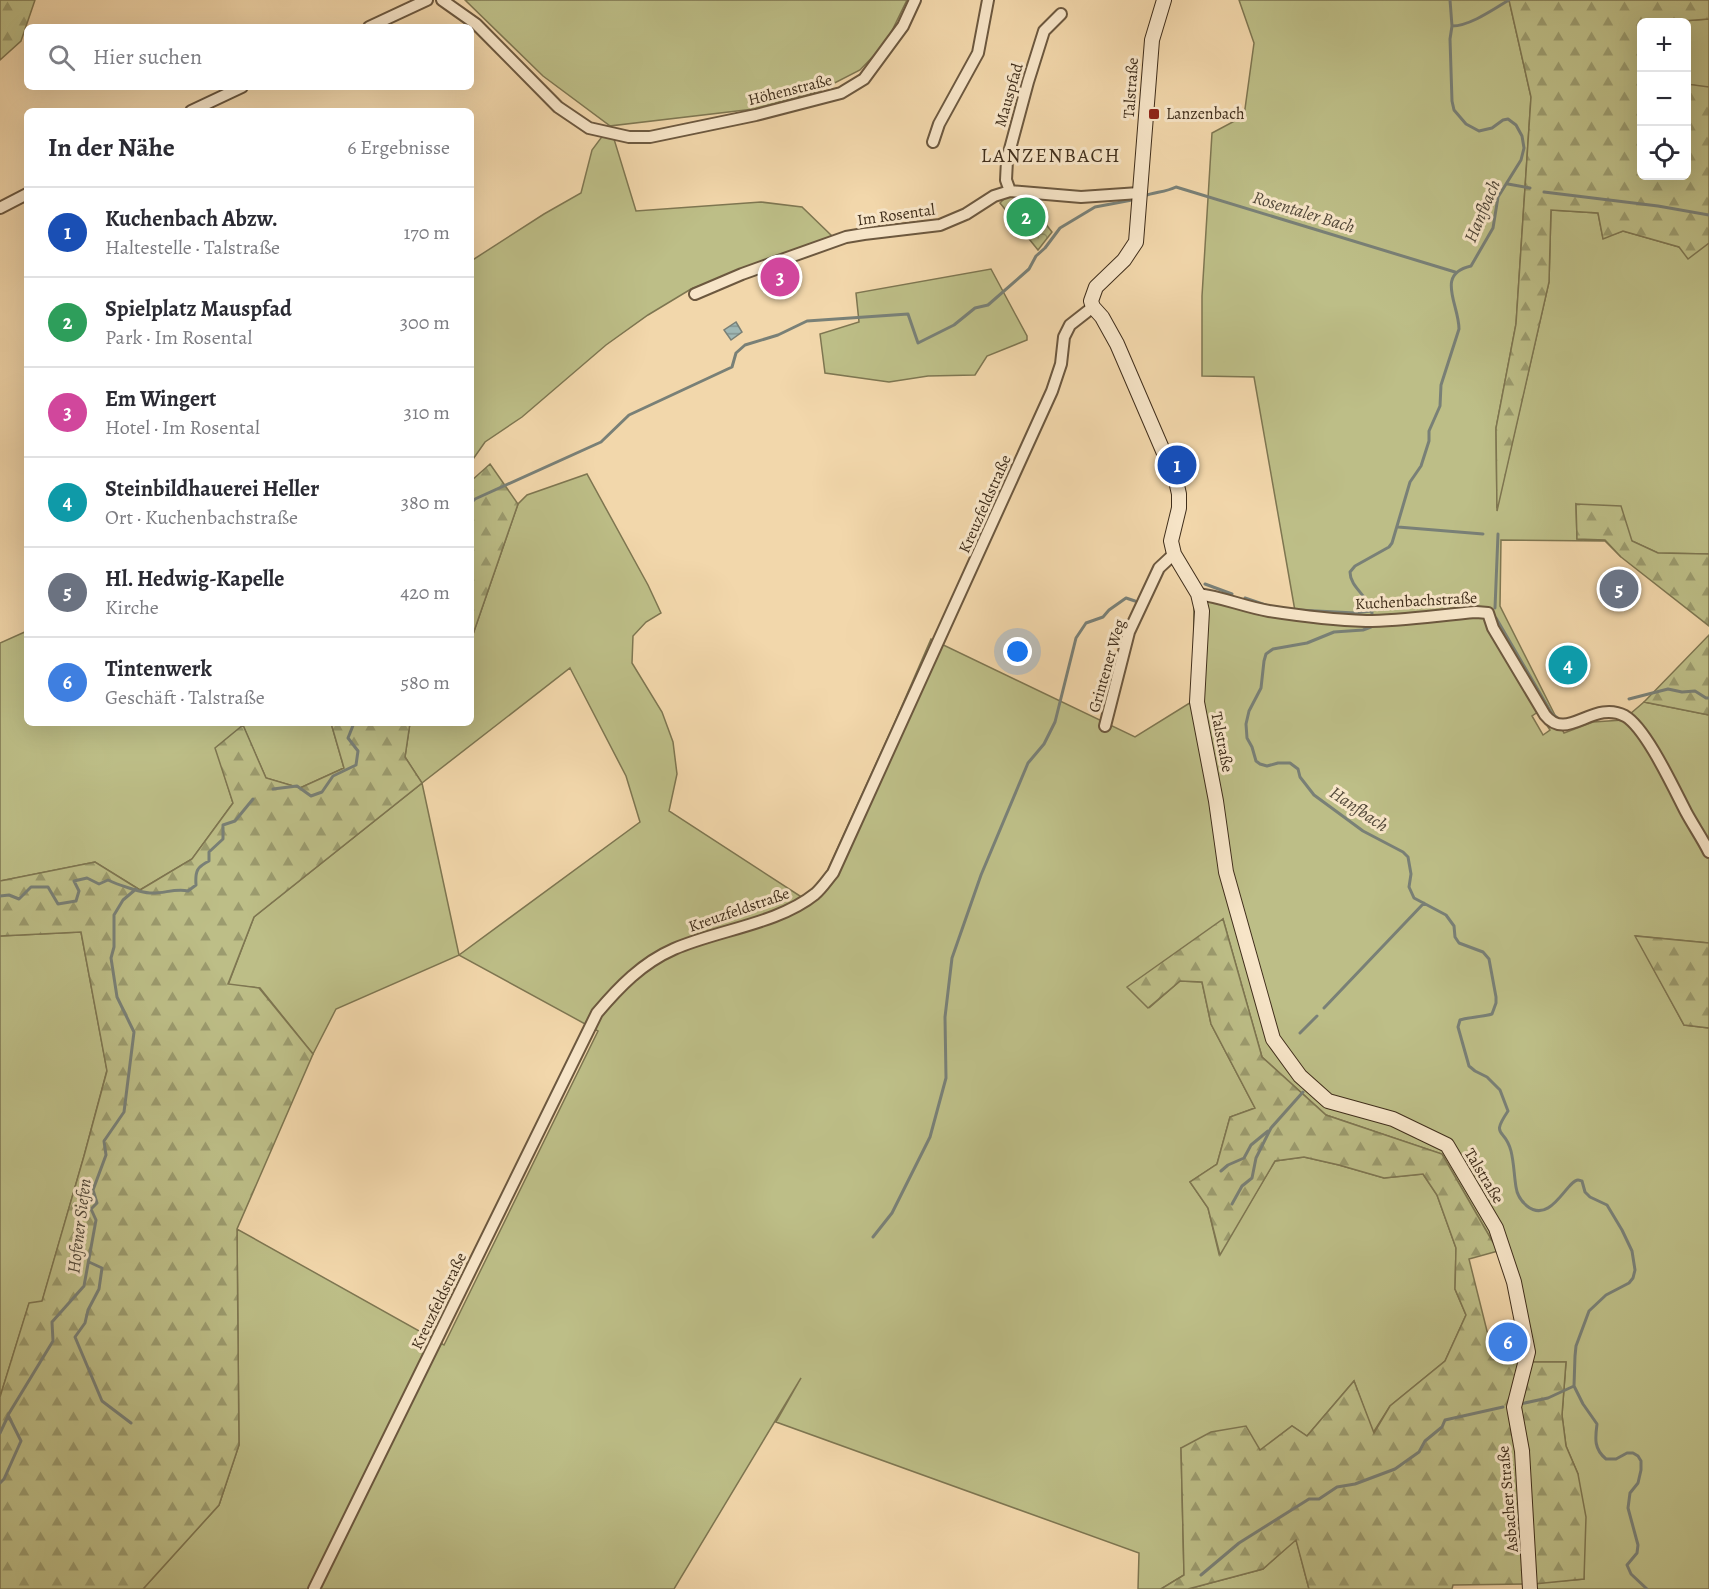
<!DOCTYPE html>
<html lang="de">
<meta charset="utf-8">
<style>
:root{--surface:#fff;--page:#f7f7f7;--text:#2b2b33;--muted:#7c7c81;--line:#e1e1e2;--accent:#0b8043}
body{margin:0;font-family:Alegreya,serif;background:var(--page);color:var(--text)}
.controls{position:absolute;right:18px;top:18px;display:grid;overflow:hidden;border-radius:9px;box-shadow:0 6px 24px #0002}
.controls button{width:54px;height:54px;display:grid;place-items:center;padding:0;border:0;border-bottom:2px solid var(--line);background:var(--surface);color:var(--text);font:30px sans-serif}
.you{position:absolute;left:1018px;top:652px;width:21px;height:21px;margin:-15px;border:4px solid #fff;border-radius:50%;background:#1a73e8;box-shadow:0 0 0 9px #1a73e833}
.badge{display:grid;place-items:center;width:39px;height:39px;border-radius:50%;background:var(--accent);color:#fff;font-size:20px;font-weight:700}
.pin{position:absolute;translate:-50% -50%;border:3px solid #fff;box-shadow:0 2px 6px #0006}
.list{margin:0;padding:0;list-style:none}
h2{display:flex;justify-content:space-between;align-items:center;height:78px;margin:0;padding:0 24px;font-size:26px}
h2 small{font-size:20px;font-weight:400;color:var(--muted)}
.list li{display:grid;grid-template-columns:39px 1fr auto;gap:18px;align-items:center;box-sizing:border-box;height:90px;padding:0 24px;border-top:2px solid var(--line)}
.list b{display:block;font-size:22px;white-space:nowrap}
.list p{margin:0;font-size:20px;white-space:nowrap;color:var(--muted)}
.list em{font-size:20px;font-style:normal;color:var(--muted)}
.icon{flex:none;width:33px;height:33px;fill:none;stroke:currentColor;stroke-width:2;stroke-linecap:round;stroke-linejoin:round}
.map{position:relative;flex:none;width:1709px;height:1589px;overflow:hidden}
.search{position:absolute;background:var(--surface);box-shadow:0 6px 24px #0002;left:24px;top:24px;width:450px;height:66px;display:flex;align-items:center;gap:15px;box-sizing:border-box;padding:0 21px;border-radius:9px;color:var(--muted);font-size:22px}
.panel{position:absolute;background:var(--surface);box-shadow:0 6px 24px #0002;left:24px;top:108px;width:450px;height:618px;border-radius:9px}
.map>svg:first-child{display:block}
.grass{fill:#bdbe87;stroke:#7e7651;stroke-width:1.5;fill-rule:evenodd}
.forest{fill:url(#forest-firs);stroke:#7e7651;stroke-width:1.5}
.park{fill:url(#park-crowns);stroke:#7e7651;stroke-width:1.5}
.water{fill:url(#water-rules);stroke:#798077;stroke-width:1.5}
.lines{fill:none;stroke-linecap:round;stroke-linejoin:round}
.stream{stroke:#798077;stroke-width:3}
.minor-casing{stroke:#6c583f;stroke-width:14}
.secondary-casing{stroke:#402e1b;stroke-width:16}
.minor{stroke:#f7e5c8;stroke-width:10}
.secondary{stroke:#f7e5c8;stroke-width:14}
.poi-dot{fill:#8f2418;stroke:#f7e5c8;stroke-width:2}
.labels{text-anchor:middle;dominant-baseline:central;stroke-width:6;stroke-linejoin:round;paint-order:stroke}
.street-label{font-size:16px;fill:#402e1b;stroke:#f7e5c8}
.poi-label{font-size:16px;fill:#402e1b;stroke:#f7e5c8;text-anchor:start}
.water-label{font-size:18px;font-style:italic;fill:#53493a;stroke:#f7e5c8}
.quarter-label{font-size:20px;letter-spacing:1.5px;fill:#402e1b;stroke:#f7e5c8}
</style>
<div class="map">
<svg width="1709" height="1589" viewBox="0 0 1709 1589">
<defs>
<pattern id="forest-firs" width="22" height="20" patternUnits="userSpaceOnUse" patternTransform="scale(1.5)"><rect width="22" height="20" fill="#bdbe87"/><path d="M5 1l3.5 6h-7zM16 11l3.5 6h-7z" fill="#9b9b6e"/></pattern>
<pattern id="park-crowns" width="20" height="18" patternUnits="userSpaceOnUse" patternTransform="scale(1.5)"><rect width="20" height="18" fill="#bdbe87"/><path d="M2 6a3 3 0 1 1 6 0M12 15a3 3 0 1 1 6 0" fill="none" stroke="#9b9b6e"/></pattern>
<pattern id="water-rules" width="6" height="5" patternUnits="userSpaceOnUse" patternTransform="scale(1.5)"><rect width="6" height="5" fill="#9fb7b4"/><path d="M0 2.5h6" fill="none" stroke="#839592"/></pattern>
</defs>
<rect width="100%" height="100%" fill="#f2d7ab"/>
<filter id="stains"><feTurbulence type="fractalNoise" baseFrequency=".00333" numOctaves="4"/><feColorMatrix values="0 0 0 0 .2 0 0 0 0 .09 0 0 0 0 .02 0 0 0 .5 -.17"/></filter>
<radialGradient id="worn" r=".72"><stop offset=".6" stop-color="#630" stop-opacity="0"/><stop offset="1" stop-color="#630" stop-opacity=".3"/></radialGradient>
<path class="grass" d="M 465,0 L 907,0 L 886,43 L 860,70 L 819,91 L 754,109 L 610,126 L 636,211 L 761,202 L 802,207 L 833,237 L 691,289 L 648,315 L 606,345 L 522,417 L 485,442 L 471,462 L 471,261 L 544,214 L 581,193 L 592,150 L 610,126 L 543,76 Z
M 1239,0 L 1509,0 L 1531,97 L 1516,324 L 1496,428 L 1497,508 L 1549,282 L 1551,210 L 1598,213 L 1603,238 L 1623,231 L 1679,247 L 1709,243 L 1709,554 L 1658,553 L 1632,541 L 1576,504 L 1577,539 L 1605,540 L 1621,557 L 1605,541 L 1501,540 L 1500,606 L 1564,733 L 1593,722 L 1623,720 L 1644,702 L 1709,715 L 1709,943 L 1636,936 L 1684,1025 L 1709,1028 L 1709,1589 L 1523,1589 L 1523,1584 L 1584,1579 L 1578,1474 L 1566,1446 L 1562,1415 L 1566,1362 L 1529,1362 L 1524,1352 L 1510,1285 L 1498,1251 L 1442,1154 L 1326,1115 L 1262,1057 L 1223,919 L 1149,1008 L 1180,981 L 1202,982 L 1211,1024 L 1255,1108 L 1230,1117 L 1217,1164 L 1190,1182 L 1208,1208 L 1219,1254 L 1275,1161 L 1304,1157 L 1339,1165 L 1384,1178 L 1423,1174 L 1437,1195 L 1456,1248 L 1455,1289 L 1466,1315 L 1445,1361 L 1390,1406 L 1373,1433 L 1354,1381 L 1307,1436 L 1292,1426 L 1260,1451 L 1181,1448 L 1184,1575 L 1161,1589 L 1138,1589 L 1139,1553 L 776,1422 L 801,1378 L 674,1589 L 143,1589 L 219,1505 L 239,1445 L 237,1229 L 444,1345 L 598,1031 L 459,955 L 336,1009 L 313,1054 L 260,988 L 228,985 L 254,917 L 422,783 L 405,757 L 410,723 L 471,723 L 471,640 L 518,504 L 527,495 L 587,474 L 648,585 L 661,613 L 646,622 L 633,636 L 632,663 L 662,712 L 673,742 L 677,774 L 669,811 L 803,898 L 825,876 L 894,724 L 931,639 L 1135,737 L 1193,701 L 1194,598 L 1295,611 L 1254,377 L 1202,376 L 1202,296 L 1212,133 L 1244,116 L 1254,43 ZM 570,668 L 626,776 L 640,822 L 459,955 L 422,783 ZM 1538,712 L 1550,730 L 1543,735 L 1532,716 Z
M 1709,19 L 1709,88 L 1687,84 L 1686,22 L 1669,22 Z
M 991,269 L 1027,336 L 1027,340 L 987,356 L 975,375 L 928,376 L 889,382 L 825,373 L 820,334 L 859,322 L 856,293 Z
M 27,631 L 27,723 L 331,723 L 344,768 L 300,788 L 266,778 L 243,726 L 216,748 L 233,803 L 192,859 L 140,890 L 95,862 L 0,881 L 0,643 Z
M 81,932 L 107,1070 L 84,1156 L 42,1302 L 29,1304 L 0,1397 L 0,936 Z
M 1296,1539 L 1309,1589 L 1188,1589 L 1263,1569 Z"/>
<path class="forest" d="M 0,0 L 35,0 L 21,41 L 0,60 Z
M 1509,0 L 1709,0 L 1709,19 L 1669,22 L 1642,22 L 1642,176 L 1686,176 L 1687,84 L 1709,87 L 1709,243 L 1688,259 L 1679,247 L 1623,231 L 1603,239 L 1598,213 L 1551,210 L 1549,282 L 1497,511 L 1496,428 L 1516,324 L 1531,97 Z
M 490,464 L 518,504 L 471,640 L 471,481 Z
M 1576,504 L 1621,506 L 1632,541 L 1658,553 L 1709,554 L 1709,626 L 1621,557 L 1605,540 L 1577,539 Z
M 1709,635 L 1709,715 L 1644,702 Z
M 331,723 L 410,723 L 405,757 L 422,783 L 254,917 L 228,984 L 259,988 L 313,1054 L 237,1229 L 239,1445 L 219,1505 L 143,1589 L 0,1589 L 0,1397 L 29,1303 L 42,1301 L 84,1156 L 107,1071 L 81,932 L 0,936 L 0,881 L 95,862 L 140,890 L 192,859 L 233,803 L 215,748 L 243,725 L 266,778 L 300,788 L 344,768 Z
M 1223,919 L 1262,1057 L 1326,1115 L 1442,1154 L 1498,1251 L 1469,1259 L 1494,1359 L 1529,1362 L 1566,1362 L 1562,1415 L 1566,1446 L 1578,1474 L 1586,1517 L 1584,1579 L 1534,1584 L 1453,1585 L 1452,1589 L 1309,1589 L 1296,1540 L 1263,1569 L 1188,1589 L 1161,1589 L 1184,1575 L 1181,1448 L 1211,1432 L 1246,1426 L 1260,1450 L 1292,1426 L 1307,1436 L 1354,1381 L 1374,1433 L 1390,1406 L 1445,1361 L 1466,1315 L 1455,1289 L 1456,1248 L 1437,1195 L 1423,1174 L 1384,1178 L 1339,1165 L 1304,1157 L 1275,1161 L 1220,1255 L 1208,1208 L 1190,1182 L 1217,1164 L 1230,1117 L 1255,1108 L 1211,1024 L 1202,982 L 1180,981 L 1148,1008 L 1127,987 Z
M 1635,936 L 1709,943 L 1709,1028 L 1684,1025 Z"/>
<path class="park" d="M 1024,196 L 1052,232 L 1038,250 L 1000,203 L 1006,197 Z"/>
<path class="water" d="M 736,322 L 742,332 L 731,340 L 724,330 Z"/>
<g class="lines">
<path class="stream" d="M 1450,0 L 1452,26 L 1450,39 L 1452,101 L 1454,110 L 1466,124 L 1479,131 L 1492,128 L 1503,120 L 1508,119 L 1516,125 L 1522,136 L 1524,148 L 1521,160 L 1498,197 L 1493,228 L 1471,266 C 1435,274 1459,304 1459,329 L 1441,385 L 1440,406 L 1429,431 L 1429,441 L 1421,466 L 1410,482 L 1392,543 L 1389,547 L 1355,566 L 1350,572 C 1350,588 1369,596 1372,612 C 1372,616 1371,622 1371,627 L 1363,630 L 1334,632 L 1307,643 L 1273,649 L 1266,654 L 1264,661 L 1261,688 L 1249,711 L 1246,724 L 1247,738 L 1252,747 L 1256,761 L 1260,764 L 1267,766 L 1278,763 L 1290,763 L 1298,769 L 1300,777 L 1314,795 L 1363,831 L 1403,852 L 1408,857 L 1411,874 L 1409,887 L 1414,898 L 1446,915 L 1454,926 L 1455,937 L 1459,943 L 1483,952 L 1489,959 L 1496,997 L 1496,1003 L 1492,1014 C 1482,1017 1468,1017 1460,1020 L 1458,1027 L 1469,1066 L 1475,1071 L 1487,1077 L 1500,1090 L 1508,1111 C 1490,1138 1505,1127 1511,1151 C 1514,1163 1514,1175 1516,1187 C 1517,1195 1521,1201 1527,1206 C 1551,1225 1567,1180 1578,1180 C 1580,1180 1581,1181 1582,1181 L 1585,1192 L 1590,1197 L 1607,1205 L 1622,1230 L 1632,1251 L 1635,1270 L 1633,1278 L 1629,1283 L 1606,1295 L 1589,1311 L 1576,1346 L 1575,1356 L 1574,1386 L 1583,1404 L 1597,1424 C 1595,1439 1594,1449 1606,1459 L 1616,1459 L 1627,1453 L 1633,1453 L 1638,1456 L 1641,1461 L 1641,1470 L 1638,1483 L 1630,1493 L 1628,1508 L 1638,1545 L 1637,1553 L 1627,1565 L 1631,1574 L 1647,1589
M 1452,26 C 1470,26 1494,9 1509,0
M 1508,184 L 1530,188
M 1544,192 L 1658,206 L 1709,215
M 1144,196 C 1155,192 1166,192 1176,187 L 1455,272
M 471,503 L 475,499 L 601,442 L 629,415 L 732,367 L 736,353 L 745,345 L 778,335 L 807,321 L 908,314 L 918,343 L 954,325 L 975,308 L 988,305 L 1029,269 L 1036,256 L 1045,248 L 1060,228 L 1095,207 L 1132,200
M 1398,527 L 1483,534
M 1205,584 L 1232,594
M 1245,598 L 1272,607
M 1495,608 L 1498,534
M 1298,610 L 1355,613 L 1371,611
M 1496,618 L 1552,714 L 1559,719
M 1629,699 L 1668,689 L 1682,692 L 1695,691 L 1706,698 L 1709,698
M 273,789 L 297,786 L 311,796 L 322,792 L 333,776 L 356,765 L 358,751 L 348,738 L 354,723
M 0,896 L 9,895 L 19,899 L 31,887 L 48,887 L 58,904 L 76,901 L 79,891 L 74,881 L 87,878 L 99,884 L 108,880 C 116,884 142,893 150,893 C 163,894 175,888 188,891 L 196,885 C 195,871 197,867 209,861 L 209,852 L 223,839 L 223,825 L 235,821 L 253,799
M 1324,1008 L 1424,903
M 1300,1033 L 1317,1016
M 1221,1171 L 1228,1165 L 1244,1158 L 1251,1145 L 1268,1131
M 1232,1204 L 1242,1186 L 1252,1178 L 1256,1158 L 1271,1128 L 1303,1092
M 873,1237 L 892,1213 L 930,1137 L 946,1078 L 945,1017 L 952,958 L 981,875 L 1028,763 L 1044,744 L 1055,722 L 1076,638 L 1086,623 L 1103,617 L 1109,610 L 1126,598 L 1135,601
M 89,1262 L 102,1268 L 99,1289 L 88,1310 L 85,1323 L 75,1337 L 102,1401 L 131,1423
M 1520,1404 L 1548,1398 L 1574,1386
M 0,1433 L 8,1416
M 0,1483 L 4,1479 L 21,1441 L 8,1415 L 53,1341 L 52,1322 L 84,1286 L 96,1220 L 91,1209 L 97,1203 L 93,1190 L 106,1155 L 104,1141 L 124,1112 L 134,1032 L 117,997 L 111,958 L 114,947 L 114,915 L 123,900 L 136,889
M 1201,1575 L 1239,1543 L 1309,1499 L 1319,1499 L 1337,1487 L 1355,1484 L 1395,1469 L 1419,1452 L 1425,1441 L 1442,1427 L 1445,1420 L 1503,1407"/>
<g class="minor-casing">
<path id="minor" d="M 442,0 L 476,24 L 558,107 L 589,128 L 629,137 L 650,137 L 756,115 L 841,93 L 864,79 L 903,26 L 915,0
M 369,27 L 427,0
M 191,111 L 242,87
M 933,142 L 939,124 L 978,53 L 988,0
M 1010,191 L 1006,180 L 1007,160 L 1028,82 L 1044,31 L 1061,14
M 0,208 L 27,194
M 695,294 L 742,274 L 846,237 L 864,234 L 940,225 L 966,214 L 994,196 L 1010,191 L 1081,197 L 1139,193
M 1198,594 C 1222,597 1245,607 1269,611 C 1301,616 1334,620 1366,621 C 1402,621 1439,615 1476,612 L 1488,613 L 1493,628 L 1545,715 C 1567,743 1593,699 1625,716 C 1646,728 1674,789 1686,812 C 1693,825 1702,838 1709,852
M 1105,726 L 1129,632 L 1159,568 L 1174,554
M 314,1589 L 597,1013 C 619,987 642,963 674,949 C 717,930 778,924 815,894 C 822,888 827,880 833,873 L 1052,391 L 1061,364 L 1064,337 L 1070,325 L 1093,307"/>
</g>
<g class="secondary-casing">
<path id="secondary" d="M 1164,0 L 1152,40 L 1136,242 L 1124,260 L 1096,287 L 1091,301 L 1093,307 L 1102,317 L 1117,344 L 1176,481 L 1179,494 L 1179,508 L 1171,541 L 1174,554 L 1198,594 L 1202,611 L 1197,702 L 1216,801 L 1226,872 L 1273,1039 L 1300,1076 L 1328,1101 L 1393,1119 L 1447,1145 L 1496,1228 L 1514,1282 L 1528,1352 L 1514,1407 L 1522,1451 L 1530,1589"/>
</g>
<use href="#minor" class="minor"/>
<use href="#secondary" class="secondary"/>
</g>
<rect class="poi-dot" x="1148" y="108" width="12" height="12" rx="3"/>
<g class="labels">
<g class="street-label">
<text transform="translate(1131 88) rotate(-86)">Talstraße</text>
<text transform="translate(790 90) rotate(-14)">Höhenstraße</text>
<text transform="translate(1009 95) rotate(-74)">Mauspfad</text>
<text transform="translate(896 215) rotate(-8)">Im Rosental</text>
<text transform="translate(985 504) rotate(-66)">Kreuzfeldstraße</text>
<text transform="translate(1416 601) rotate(-3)">Kuchenbachstraße</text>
<text transform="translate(1107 666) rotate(-74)">Grintener Weg</text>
<text transform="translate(1222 742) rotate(79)">Talstraße</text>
<text transform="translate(739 910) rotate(-19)">Kreuzfeldstraße</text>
<text transform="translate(1484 1176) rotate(59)">Talstraße</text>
<text transform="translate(439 1301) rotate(-64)">Kreuzfeldstraße</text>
<text transform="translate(1508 1499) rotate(-95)">Asbacher Straße</text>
</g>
<g class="poi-label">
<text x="1166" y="114">Lanzenbach</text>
</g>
<g class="water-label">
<text transform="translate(1482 211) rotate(-67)">Hanfbach</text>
<text transform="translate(1304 212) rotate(17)">Rosentaler Bach</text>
<text transform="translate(1359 809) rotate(34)">Hanfbach</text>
<text transform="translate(79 1226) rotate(-83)">Hofener Siefen</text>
</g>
<g class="quarter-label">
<text x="1051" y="155">LANZENBACH</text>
</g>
</g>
<rect width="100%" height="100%" filter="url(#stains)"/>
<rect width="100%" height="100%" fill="url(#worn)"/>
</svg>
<div class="controls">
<button>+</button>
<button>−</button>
<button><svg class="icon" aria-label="locate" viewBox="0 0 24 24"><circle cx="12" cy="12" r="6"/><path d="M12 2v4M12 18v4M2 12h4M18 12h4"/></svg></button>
</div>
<div class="you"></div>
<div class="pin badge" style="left:1177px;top:465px;background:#1a4fb4">1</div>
<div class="pin badge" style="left:1026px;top:217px;background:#2e9e5b">2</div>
<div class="pin badge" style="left:780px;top:277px;background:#d1479c">3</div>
<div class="pin badge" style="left:1568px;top:665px;background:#0f9aa8">4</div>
<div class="pin badge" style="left:1619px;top:589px;background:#6b7280">5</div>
<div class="pin badge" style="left:1508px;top:1342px;background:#3f7fe0">6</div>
<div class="search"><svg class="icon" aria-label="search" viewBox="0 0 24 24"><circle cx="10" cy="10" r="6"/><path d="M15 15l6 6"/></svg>Hier suchen</div>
<section class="panel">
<h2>In der Nähe<small>6 Ergebnisse</small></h2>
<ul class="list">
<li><span class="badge" style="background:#1a4fb4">1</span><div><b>Kuchenbach Abzw.</b><p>Haltestelle · Talstraße</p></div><em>170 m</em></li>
<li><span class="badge" style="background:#2e9e5b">2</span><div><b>Spielplatz Mauspfad</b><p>Park · Im Rosental</p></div><em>300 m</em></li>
<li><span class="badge" style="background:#d1479c">3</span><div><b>Em Wingert</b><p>Hotel · Im Rosental</p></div><em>310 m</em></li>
<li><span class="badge" style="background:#0f9aa8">4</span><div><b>Steinbildhauerei Heller</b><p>Ort · Kuchenbachstraße</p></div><em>380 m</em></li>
<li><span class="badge" style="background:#6b7280">5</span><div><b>Hl. Hedwig-Kapelle</b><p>Kirche</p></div><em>420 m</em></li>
<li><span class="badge" style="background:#3f7fe0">6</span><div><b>Tintenwerk</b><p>Geschäft · Talstraße</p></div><em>580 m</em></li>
</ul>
</section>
</div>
